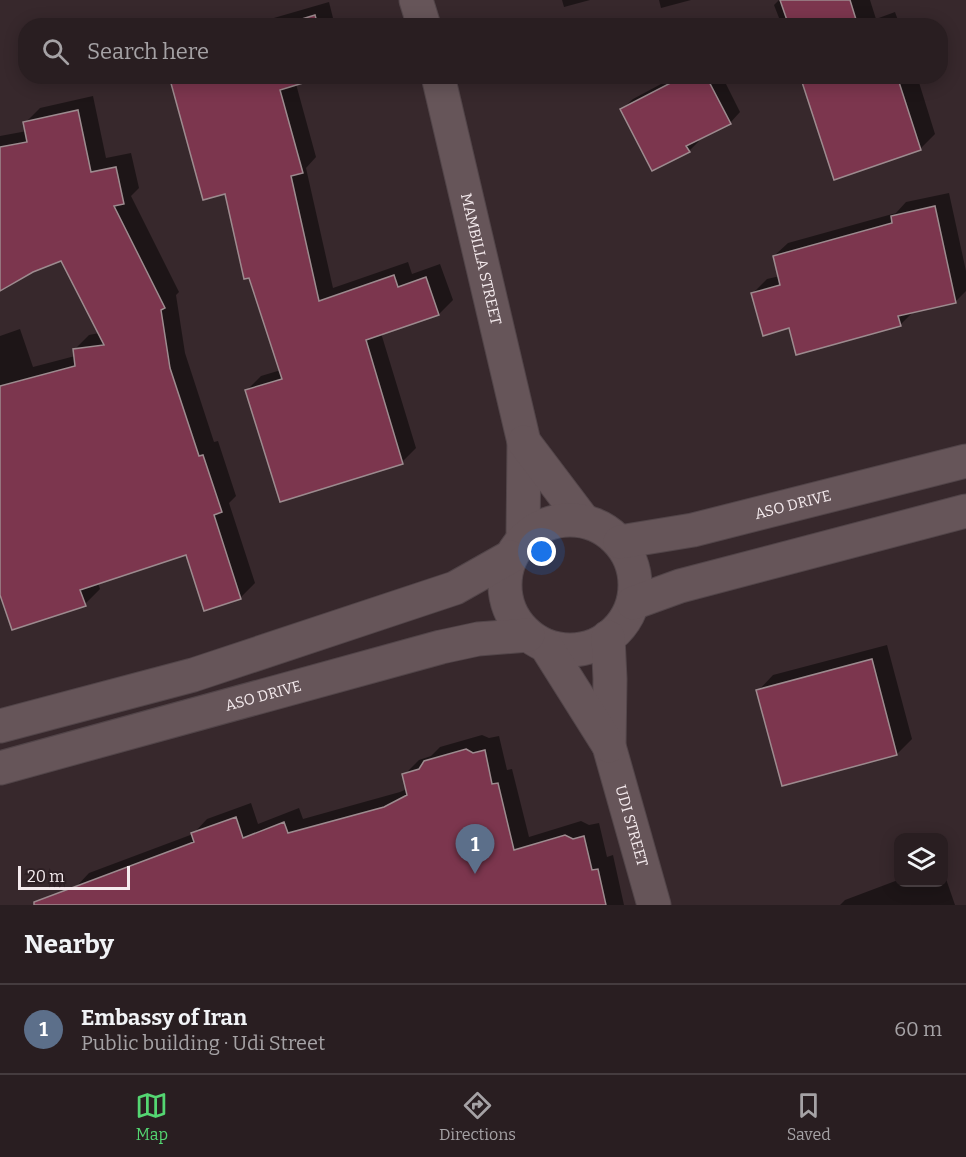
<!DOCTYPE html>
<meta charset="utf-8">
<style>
:root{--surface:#291e21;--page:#352b2e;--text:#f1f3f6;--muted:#a5a2a5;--line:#453c3f;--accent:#54d672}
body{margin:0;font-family:Bitter,serif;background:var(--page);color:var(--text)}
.controls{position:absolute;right:18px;bottom:18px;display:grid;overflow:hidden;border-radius:12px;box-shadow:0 3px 15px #0003}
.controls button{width:54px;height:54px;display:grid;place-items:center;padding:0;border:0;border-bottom:2px solid var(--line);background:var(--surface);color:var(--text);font:30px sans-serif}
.scale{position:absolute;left:18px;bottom:15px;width:112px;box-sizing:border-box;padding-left:6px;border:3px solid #f5ebee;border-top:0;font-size:16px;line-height:21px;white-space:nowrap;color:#f5ebee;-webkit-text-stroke:4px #2d1f23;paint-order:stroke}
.you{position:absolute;left:542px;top:552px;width:21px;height:21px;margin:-15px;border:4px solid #fff;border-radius:50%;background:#1a73e8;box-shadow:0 0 0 9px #1a73e833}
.badge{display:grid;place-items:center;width:39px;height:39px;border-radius:50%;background:var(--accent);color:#fff;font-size:20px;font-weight:700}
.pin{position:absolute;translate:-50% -50px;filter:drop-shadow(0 2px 3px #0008)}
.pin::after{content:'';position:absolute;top:32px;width:21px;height:18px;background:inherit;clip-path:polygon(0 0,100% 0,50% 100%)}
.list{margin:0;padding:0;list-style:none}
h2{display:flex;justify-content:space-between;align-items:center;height:78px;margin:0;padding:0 24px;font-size:26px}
h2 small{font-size:20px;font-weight:400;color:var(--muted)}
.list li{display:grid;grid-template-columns:39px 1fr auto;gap:18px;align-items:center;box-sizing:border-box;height:90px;padding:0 24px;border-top:2px solid var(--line)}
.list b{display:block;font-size:22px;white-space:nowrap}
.list p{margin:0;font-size:20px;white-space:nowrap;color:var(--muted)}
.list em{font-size:20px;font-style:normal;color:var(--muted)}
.icon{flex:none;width:33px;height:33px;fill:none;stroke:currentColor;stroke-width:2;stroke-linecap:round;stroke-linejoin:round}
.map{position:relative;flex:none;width:966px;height:905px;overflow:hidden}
.search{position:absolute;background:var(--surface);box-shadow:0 3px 15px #0003;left:18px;right:18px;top:18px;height:66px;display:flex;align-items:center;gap:15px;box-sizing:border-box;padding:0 21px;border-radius:24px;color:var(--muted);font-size:22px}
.sheet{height:168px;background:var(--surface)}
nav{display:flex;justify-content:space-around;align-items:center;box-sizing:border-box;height:84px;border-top:2px solid var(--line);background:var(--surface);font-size:16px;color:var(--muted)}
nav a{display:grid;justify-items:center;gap:3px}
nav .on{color:var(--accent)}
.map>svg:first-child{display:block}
.shadow{fill:#0007}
.building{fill:#7c364e;stroke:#9d8b8f;stroke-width:1.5}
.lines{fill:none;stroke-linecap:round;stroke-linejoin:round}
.minor-casing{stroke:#524549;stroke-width:35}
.minor{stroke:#665559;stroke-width:33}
.labels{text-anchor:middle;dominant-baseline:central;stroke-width:5;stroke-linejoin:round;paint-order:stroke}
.street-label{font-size:15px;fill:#f5ebee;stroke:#2d1f23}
</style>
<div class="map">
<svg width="966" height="905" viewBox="0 0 966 905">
<rect width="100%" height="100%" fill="#37282c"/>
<path class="shadow" d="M 562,0 L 590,0 L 564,7 Z
M 659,0 L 691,0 L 661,8 Z
M 779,0 L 870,0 L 876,19 L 895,12 L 900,26 L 778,26 L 781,23 L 774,5 Z
M 329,2 L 335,26 L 246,26 Z
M 171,76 L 296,84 L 316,157 L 306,168 L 333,288 L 408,262 L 412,274 L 440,264 L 453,300 L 439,314 L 381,333 L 416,448 L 402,462 L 247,390 L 261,376 L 281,370 L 226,192 Z
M 676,76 L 722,76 L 740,112 L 730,123 L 698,139 L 699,141 L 689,151 L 622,109 L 633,99 Z
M 802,76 L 917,76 L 935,134 L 920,149 Z
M 93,96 L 106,158 L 131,153 L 139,188 L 131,196 L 179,292 L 176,295 L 185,353 L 214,442 L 218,441 L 236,496 L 229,503 L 255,583 L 240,598 L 186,553 L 98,583 L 100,589 L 85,604 L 0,590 L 0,336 L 20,329 L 33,367 L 75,356 L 74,350 L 89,335 L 99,333 L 62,259 L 32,271 L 0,289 L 0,136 L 27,131 L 25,123 L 40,108 Z
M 949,193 L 966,271 L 966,291 L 956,301 L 914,311 L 900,325 L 790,327 L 753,293 L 767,279 L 780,276 L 774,256 L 788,243 L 896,213 L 906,202 Z
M 887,645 L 912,739 L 897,754 L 758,691 L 773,675 Z
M 482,735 L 489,738 L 499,736 L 507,770 L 512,769 L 529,837 L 581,821 L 589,825 L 599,823 L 607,857 L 613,855 L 624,905 L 81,905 L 75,888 L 89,873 L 193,834 L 207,819 L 251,803 L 258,824 L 299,808 L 303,819 L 400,792 L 407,789 L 404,775 L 419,760 L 431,756 L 440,747 Z
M 944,873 L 955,905 L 840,905 L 845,900 L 898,880 L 898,882 L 944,882 Z"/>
<path class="building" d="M 780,0 L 850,0 L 858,26 L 789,26 Z
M 315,15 L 318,26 L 279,26 Z
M 169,76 L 326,76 L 280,90 L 303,173 L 291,176 L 319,301 L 394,275 L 398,287 L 426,277 L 439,315 L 366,340 L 403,464 L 280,502 L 245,390 L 282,379 L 249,278 L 244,279 L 225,194 L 203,200 Z
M 684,76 L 706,76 L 731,124 L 686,146 L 690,152 L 652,171 L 620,109 Z
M 800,76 L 897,76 L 921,150 L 834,180 Z
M 78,110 L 91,172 L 116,167 L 124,204 L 114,206 L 165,308 L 161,310 L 170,368 L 199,456 L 203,455 L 222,512 L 214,515 L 241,599 L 204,611 L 186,555 L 80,590 L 86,606 L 12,630 L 0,595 L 0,386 L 75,366 L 73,349 L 104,345 L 61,261 L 33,272 L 0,291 L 0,147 L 27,142 L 23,122 Z
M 935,206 L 956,303 L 898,316 L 901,326 L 796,355 L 789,328 L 763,336 L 751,293 L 780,285 L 773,256 L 892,223 L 891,216 Z
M 872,659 L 897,755 L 782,786 L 756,690 Z
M 466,749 L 473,753 L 485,750 L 492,784 L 498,783 L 514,850 L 565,835 L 573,839 L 584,836 L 592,870 L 598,869 L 606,905 L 34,905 L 34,902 L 194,842 L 191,833 L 236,817 L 243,838 L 284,822 L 288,833 L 384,807 L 407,795 L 402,774 L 419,769 L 424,761 Z"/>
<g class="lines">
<g class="minor-casing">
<g id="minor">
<path d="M 416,0 L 424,26"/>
<path id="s1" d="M 438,76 L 524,442 L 523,539"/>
<path d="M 524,442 L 583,520"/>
<circle cx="570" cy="585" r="65"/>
<path id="s2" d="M 620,542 L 693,530 L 966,461"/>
<path d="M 633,603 L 680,586 L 966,511"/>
<path id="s3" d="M 608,637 L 610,679 L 609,746 L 654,905"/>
<path d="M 546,646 L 609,746"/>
<path d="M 0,726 L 193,675 L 455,588 L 510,557"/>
<path id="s4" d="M 0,768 L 441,647 L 478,639 L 528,635"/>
</g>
</g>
<use href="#minor" class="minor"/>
</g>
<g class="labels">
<g class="street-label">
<text stroke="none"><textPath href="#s1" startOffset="188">MAMBILLA STREET</textPath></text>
<text stroke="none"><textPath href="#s2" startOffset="177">ASO DRIVE</textPath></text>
<text stroke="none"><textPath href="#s4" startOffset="273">ASO DRIVE</textPath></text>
<text stroke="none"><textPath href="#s3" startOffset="192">UDI STREET</textPath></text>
</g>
</g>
</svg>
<div class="controls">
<button><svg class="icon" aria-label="layers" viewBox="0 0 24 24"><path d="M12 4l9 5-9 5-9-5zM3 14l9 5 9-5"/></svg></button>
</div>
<div class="scale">20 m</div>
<div class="you"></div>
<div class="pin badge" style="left:475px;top:874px;background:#5c6f8a">1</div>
<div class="search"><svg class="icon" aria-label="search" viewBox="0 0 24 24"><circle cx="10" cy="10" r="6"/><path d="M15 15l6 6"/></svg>Search here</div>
</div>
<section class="sheet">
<h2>Nearby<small></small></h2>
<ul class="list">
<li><span class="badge" style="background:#5c6f8a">1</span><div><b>Embassy of Iran</b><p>Public building · Udi Street</p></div><em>60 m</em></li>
</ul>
</section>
<nav>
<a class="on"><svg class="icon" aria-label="map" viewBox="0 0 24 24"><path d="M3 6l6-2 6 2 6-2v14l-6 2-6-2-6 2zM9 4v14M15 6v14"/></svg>Map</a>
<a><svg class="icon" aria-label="directions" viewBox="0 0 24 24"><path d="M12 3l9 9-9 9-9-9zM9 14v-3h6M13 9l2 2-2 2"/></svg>Directions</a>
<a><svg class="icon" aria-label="saved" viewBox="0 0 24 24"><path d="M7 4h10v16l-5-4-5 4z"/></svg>Saved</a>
</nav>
